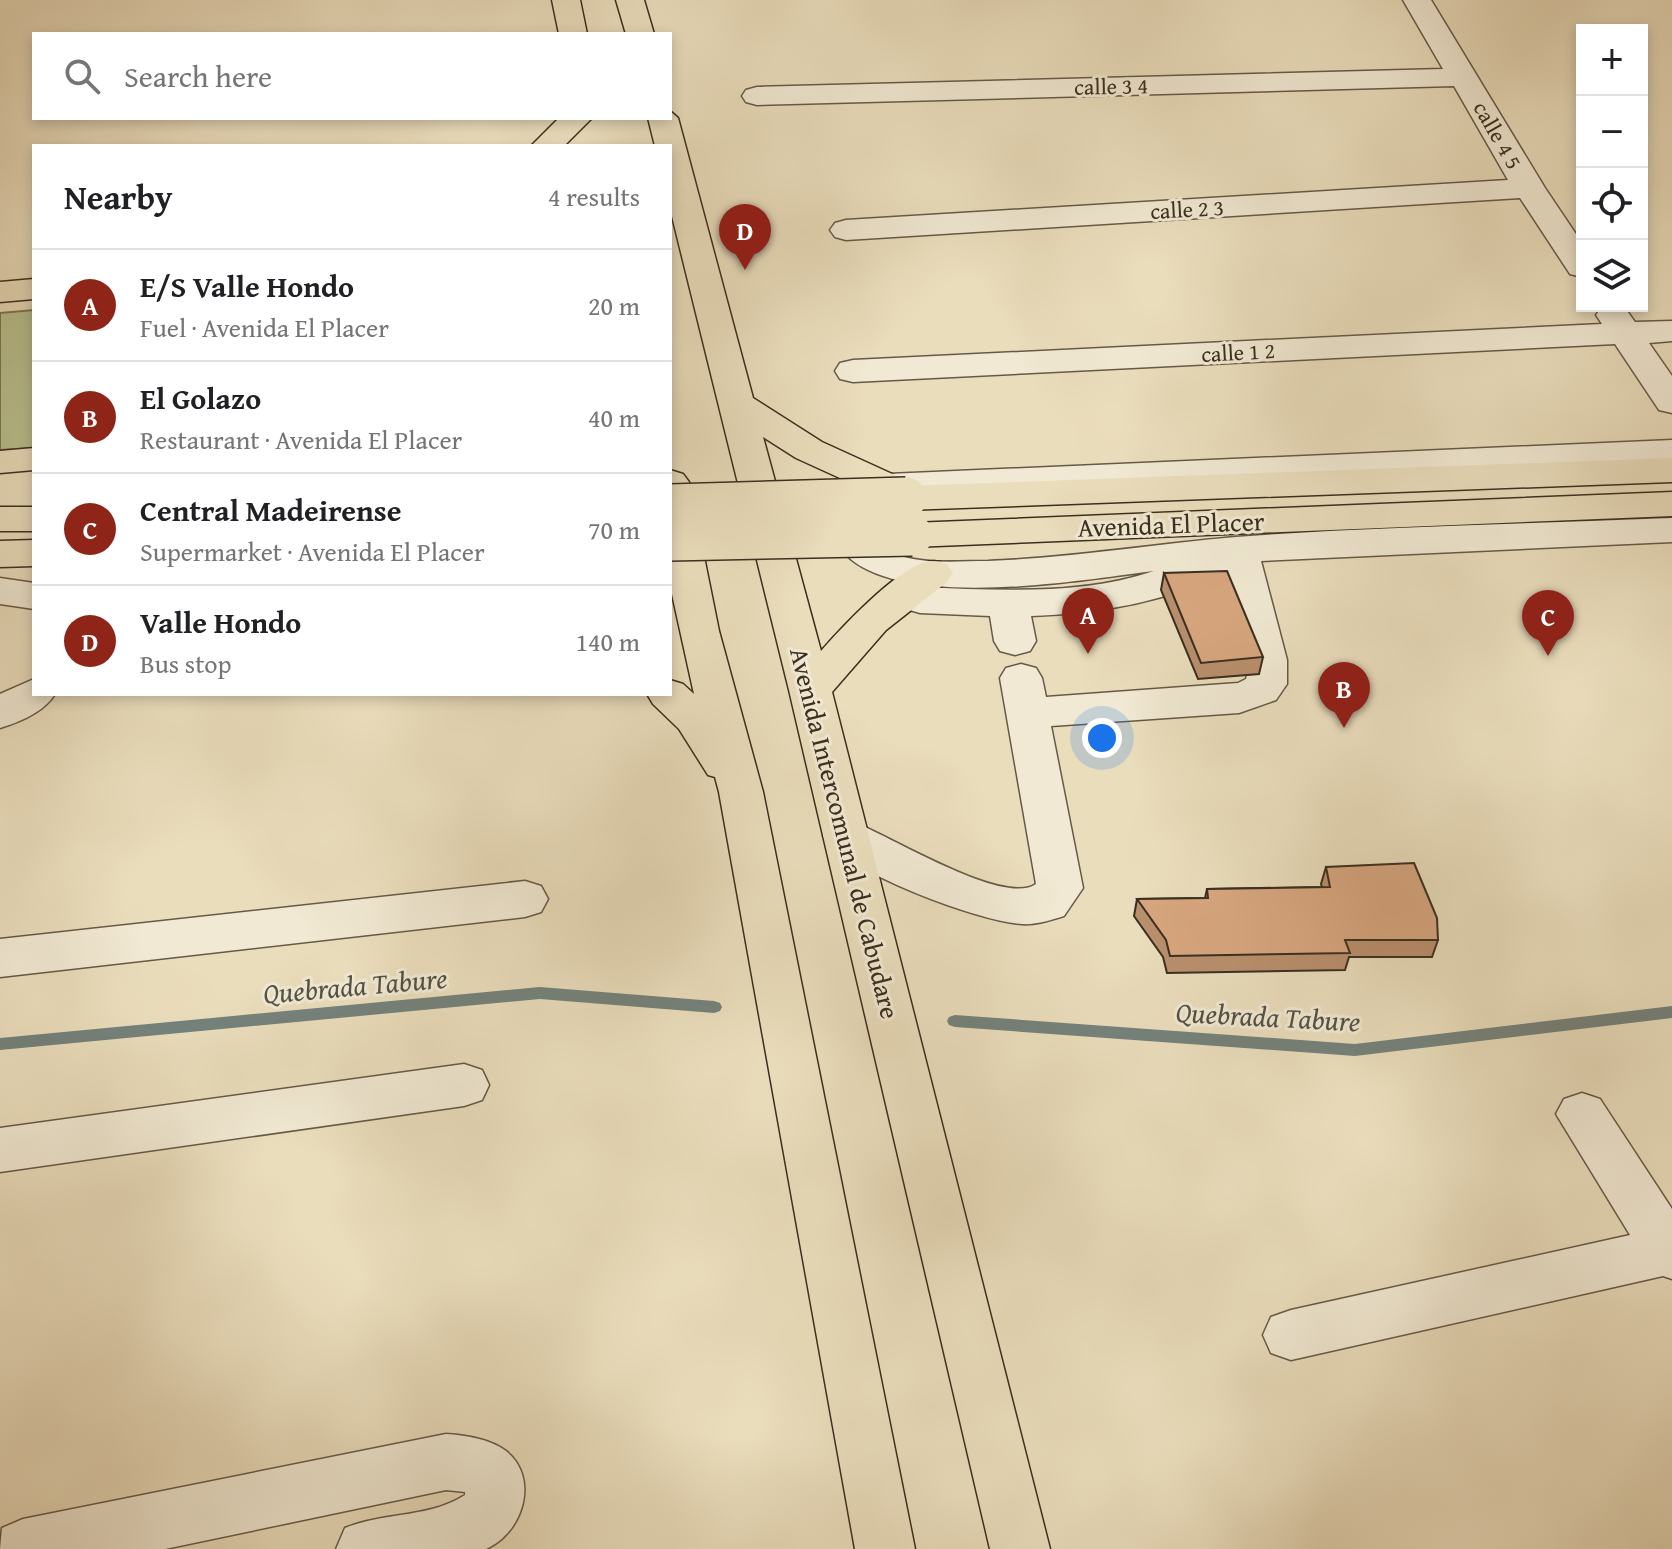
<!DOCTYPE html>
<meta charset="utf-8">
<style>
:root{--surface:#fff;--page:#f6f6f6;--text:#202124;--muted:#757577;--line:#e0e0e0;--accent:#8f2418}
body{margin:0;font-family:"Gentium Book Plus",serif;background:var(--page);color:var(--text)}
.controls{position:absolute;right:24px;top:24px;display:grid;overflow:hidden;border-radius:0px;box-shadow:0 4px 12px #0003}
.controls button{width:72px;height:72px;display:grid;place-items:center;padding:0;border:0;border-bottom:2px solid var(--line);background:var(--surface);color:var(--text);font:40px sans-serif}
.you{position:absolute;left:1102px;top:738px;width:28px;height:28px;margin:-20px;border:6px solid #fff;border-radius:50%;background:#1a73e8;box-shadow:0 0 0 12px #1a73e833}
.badge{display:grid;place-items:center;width:52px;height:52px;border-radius:50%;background:var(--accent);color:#fff;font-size:26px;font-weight:700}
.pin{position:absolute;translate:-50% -66px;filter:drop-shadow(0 2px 4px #0008)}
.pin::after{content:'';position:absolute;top:42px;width:28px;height:24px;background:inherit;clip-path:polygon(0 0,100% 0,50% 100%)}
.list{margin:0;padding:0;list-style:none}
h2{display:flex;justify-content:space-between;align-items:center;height:104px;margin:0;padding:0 32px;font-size:34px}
h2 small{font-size:26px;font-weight:400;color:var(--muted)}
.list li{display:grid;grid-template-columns:52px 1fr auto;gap:24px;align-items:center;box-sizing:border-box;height:112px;padding:0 32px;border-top:2px solid var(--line)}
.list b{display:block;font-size:30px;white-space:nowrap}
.list p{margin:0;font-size:26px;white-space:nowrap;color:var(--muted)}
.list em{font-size:26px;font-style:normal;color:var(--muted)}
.icon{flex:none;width:44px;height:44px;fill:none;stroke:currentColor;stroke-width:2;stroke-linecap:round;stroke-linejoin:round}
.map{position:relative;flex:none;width:1672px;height:1549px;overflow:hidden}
.search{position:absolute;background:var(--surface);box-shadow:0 4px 12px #0003;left:32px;top:32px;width:640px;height:88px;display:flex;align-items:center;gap:20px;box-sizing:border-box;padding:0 28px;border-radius:0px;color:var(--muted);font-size:30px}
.panel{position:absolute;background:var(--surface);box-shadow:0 4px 12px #0003;left:32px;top:144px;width:640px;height:552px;border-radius:0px}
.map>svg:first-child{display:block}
.green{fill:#b9c08f;stroke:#7a7857;stroke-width:2}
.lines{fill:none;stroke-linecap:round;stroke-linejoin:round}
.stream{fill:#74827c;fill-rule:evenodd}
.minor-casing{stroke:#665a46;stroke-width:3}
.major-casing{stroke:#3a2f1f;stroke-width:3}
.highway-casing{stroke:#3a2f1f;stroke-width:3}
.minor{fill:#f1e9d3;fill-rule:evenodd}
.major{fill:#eaddbc;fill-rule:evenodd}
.highway{fill:#eaddbc;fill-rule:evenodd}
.major-bridge-casing{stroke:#3a2f1f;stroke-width:44;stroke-linecap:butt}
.major-bridge{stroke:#eaddbc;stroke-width:41}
.wall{fill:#b98f6d;stroke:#3a2f1f;stroke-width:2}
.building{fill:#d7a67f;stroke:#3a2f1f;stroke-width:2}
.labels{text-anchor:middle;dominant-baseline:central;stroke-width:6;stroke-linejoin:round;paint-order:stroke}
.far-street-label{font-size:22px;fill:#3a2f1f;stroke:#f1e9d3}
.street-label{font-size:26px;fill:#3a2f1f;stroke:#f1e9d3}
.water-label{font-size:28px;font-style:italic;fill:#525246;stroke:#f1e9d3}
</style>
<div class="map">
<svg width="1672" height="1549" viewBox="0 0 1672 1549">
<rect width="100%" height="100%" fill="#eaddbc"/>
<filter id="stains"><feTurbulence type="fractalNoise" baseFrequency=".0025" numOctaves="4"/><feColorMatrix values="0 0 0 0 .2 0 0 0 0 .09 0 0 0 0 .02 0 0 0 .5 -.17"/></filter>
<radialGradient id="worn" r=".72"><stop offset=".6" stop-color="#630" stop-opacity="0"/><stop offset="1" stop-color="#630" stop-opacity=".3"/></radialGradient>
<path class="green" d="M 34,310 L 34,448 L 0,450 L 0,313 Z"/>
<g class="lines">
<path class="stream" d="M 540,987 L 714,1001 L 720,1003 L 722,1007 L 720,1011 L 714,1013 L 540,999 L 0,1050 L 0,1038 Z
M 1672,1006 L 1672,1018 L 1355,1056 L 955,1027 L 949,1025 L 947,1021 L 949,1017 L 955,1015 L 1355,1044 Z"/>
<g class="minor-casing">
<path id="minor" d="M 1403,0 L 1431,0 L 1545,188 L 1582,243 L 1582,277 L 1570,274 L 1520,198 L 846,240 L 835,237 L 830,230 L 835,223 L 846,220 L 1508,180 L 1454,86 L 757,105 L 746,102 L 742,96 L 746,90 L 757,87 L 1443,69 Z
M 1608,306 L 1625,308 L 1635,322 L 1672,321 L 1672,341 L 1649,343 L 1672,376 L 1672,413 L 1659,410 L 1615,344 L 853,382 L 840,379 L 835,371 L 840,363 L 853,360 L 1602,324 L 1596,315 L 1601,308 Z
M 1672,440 L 1672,462 L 890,498 L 868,509 C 862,533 882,551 904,557 C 930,564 961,561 988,561 C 1071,558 1153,544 1236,537 C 1381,526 1527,524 1672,518 L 1672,542 L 1261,561 L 1287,660 L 1287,684 L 1276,700 L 1239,713 L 1051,726 L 1083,888 L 1064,916 C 1051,920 1036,925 1022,924 C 980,922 843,871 823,836 L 830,824 L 846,819 C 883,831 1003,908 1036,884 L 1000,678 L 1006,668 L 1021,664 L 1036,668 L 1042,678 L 1046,697 L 1238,683 L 1246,679 L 1247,675 L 1243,641 L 1225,573 C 1166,602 1096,614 1031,616 L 1036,641 L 1030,651 L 1015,655 L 1000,651 L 994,641 L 990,616 L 920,613 L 906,609 L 900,600 L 906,591 L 920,587 C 997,590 1080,596 1154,571 C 1081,580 883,615 838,545 C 832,535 825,523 829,511 C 838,485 865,480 888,474 Z
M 0,578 L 34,583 L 34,609 L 0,604 Z
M 34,679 L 34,694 L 55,694 C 44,712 20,722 0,728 L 0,694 Z
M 525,881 L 541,886 L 548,899 L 541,912 L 525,917 L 0,977 L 0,939 Z
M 464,1064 L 482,1070 L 489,1085 L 482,1100 L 464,1106 L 0,1172 L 0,1128 Z
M 1582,1093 L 1600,1099 L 1672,1209 L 1672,1279 L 1663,1276 L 1291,1360 L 1271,1353 L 1263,1335 L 1271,1317 L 1291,1310 L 1630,1235 L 1556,1114 L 1564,1099 Z
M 446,1434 C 465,1435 490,1439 506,1451 C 540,1478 523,1533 486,1549 L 336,1549 L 345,1528 C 384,1512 430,1518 465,1495 L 465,1492 L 446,1490 L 165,1549 L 0,1549 L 2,1528 L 23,1519 Z"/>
</g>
<g class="major-casing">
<path id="major" d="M 34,448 L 34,470 L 0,473 L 0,451 Z
M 1672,458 L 1672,482 L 906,510 L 893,506 L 887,498 L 893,490 L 906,486 Z
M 1672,492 L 1672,516 L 912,547 L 898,544 L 893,535 L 898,526 L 912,523 Z
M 0,507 L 34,507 L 34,531 L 0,531 Z
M 34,540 L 34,566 L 0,567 L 0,541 Z"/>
</g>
<g class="highway-casing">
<path id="highway" d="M 552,0 L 580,0 L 587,34 L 559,34 Z
M 616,0 L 644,0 L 654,34 L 626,34 Z
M 670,111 L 678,118 L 753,398 L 822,442 L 901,478 L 907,486 L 901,494 L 888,498 L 875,494 L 796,458 L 763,437 L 821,651 C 843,626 891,575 922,563 C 932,560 938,561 947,564 L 953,573 L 947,582 L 886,630 L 832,692 L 1050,1549 L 990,1549 L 789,690 L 670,208 L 670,146 L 655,146 L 648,118 L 670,118 Z
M 559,118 L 592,118 L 564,146 L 531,146 Z
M 34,279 L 34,299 L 0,302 L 0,282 Z
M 670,470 L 683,474 L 689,482 L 719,631 L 763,792 L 915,1549 L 855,1549 L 719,792 L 715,777 L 708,775 L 679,729 L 653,704 L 647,694 L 670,694 L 670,680 L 683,684 L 694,694 L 670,585 Z"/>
</g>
<use href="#minor" class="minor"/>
<use href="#major" class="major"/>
<use href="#highway" class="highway"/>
<g class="major-bridge-casing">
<path id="major-bridge" d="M 670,505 L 906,498
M 670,540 L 912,535"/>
</g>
<use href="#major-bridge" class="major-bridge"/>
</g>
<path class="wall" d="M 1164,573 L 1263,657 L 1259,674 L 1198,679 L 1161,590 Z
M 1326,867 L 1438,940 L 1432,957 L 1349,957 L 1345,970 L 1167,973 L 1163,957 L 1134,916 L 1137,899 L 1205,898 L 1207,889 L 1322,887 L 1321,884 Z"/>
<path class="building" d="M 1227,571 L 1263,657 L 1201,663 L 1164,573 Z
M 1414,863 L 1437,918 L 1438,940 L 1345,940 L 1350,953 L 1170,956 L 1166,940 L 1137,899 L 1208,898 L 1207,889 L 1330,887 L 1326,867 Z"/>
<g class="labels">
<g class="far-street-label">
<text transform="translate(1111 86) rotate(-1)">calle 3 4</text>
<text transform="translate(1498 135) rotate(60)">calle 4 5</text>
<text transform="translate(1187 209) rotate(-3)">calle 2 3</text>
<text transform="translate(1238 352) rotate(-3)">calle 1 2</text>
</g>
<g class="street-label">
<text transform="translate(1171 524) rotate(-2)">Avenida El Placer</text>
<text transform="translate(845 833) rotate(76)">Avenida Intercomunal de Cabudare</text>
</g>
<g class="water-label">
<text transform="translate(355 985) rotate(-5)">Quebrada Tabure</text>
<text transform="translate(1268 1016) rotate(3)">Quebrada Tabure</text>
</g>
</g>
<rect width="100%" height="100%" filter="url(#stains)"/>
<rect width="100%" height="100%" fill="url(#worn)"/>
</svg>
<div class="controls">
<button>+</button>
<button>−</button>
<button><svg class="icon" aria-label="locate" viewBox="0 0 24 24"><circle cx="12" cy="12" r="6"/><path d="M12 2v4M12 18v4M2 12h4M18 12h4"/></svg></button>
<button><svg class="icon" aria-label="layers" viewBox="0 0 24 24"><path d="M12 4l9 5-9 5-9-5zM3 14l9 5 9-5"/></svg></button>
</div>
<div class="you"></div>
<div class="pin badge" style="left:1088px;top:654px">A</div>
<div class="pin badge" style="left:1344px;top:728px">B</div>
<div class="pin badge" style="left:1548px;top:656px">C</div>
<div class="pin badge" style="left:745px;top:270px">D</div>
<div class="search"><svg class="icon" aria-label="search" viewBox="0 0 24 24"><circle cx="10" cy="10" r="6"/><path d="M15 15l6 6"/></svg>Search here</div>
<section class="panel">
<h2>Nearby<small>4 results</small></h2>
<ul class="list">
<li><span class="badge">A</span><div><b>E/S Valle Hondo</b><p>Fuel · Avenida El Placer</p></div><em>20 m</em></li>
<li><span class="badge">B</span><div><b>El Golazo</b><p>Restaurant · Avenida El Placer</p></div><em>40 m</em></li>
<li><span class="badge">C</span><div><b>Central Madeirense</b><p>Supermarket · Avenida El Placer</p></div><em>70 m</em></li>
<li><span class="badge">D</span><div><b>Valle Hondo</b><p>Bus stop</p></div><em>140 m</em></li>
</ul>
</section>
</div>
